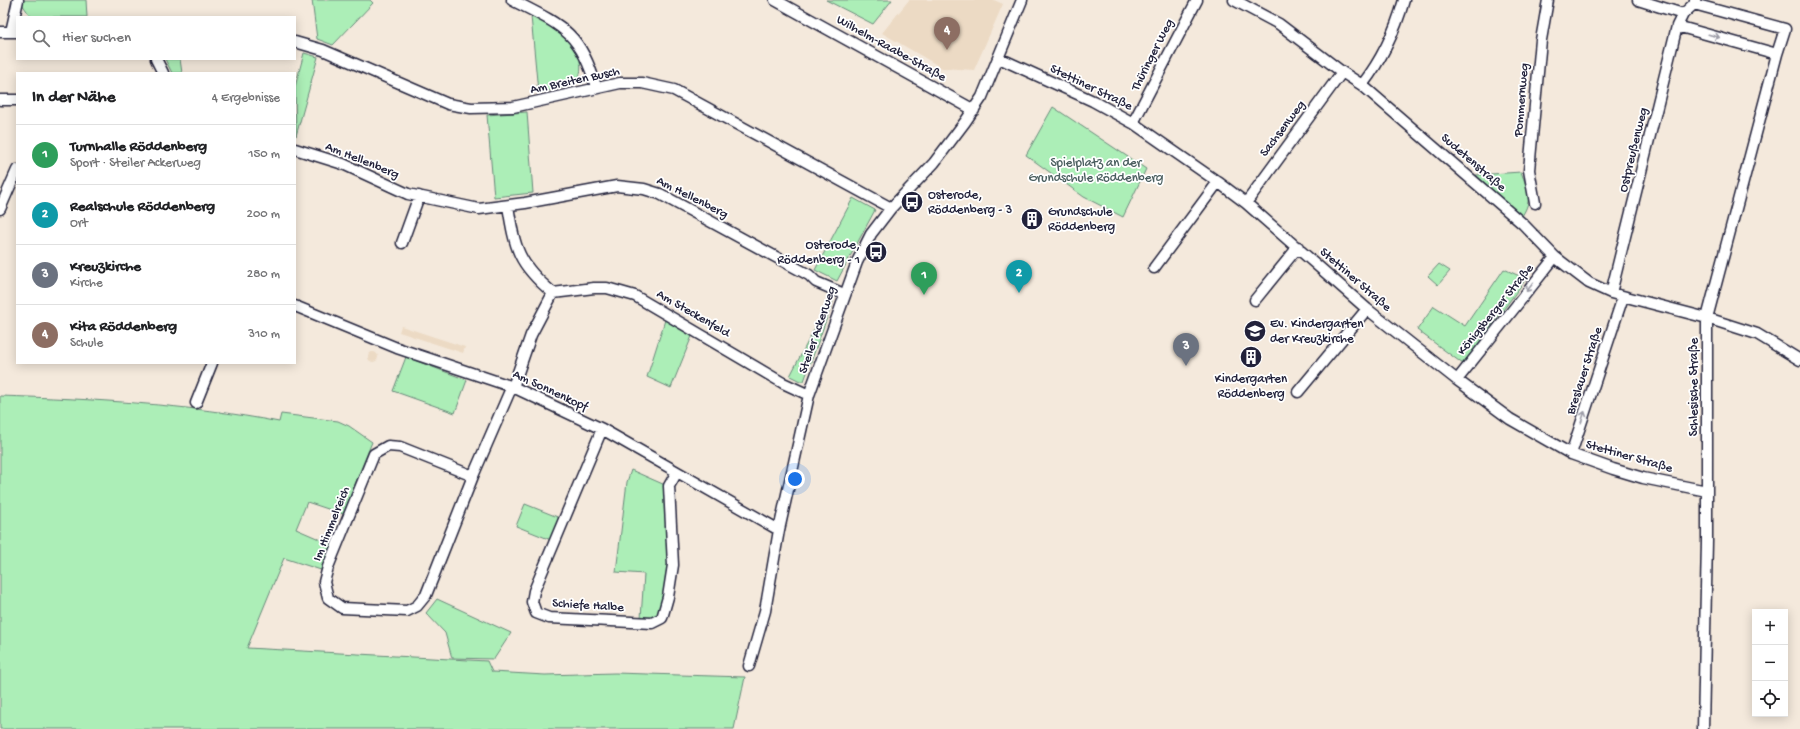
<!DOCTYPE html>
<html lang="de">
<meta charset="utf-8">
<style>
:root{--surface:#fff;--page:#f6f6f6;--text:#202124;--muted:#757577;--line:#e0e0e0;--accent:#22223b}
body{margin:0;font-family:"Gochi Hand",sans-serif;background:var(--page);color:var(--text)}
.controls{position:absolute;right:12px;bottom:12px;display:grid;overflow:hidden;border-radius:0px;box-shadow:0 2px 10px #0003}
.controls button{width:36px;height:36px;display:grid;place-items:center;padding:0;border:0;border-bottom:1px solid var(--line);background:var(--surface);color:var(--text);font:20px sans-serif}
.you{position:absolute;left:795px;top:479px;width:14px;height:14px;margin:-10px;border:3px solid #fff;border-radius:50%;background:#1a73e8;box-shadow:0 0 0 6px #1a73e833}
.badge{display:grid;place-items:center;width:26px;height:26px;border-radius:50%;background:var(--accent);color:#fff;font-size:13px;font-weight:700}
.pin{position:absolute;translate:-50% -33px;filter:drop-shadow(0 1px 2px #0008)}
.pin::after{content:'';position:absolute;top:21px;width:14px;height:12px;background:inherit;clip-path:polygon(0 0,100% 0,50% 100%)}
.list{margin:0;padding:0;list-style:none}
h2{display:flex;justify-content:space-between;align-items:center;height:52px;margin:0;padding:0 16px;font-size:17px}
h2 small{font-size:13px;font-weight:400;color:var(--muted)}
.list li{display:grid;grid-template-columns:26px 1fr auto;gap:12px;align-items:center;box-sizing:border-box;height:60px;padding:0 16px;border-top:1px solid var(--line)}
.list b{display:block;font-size:15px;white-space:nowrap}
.list p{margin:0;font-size:13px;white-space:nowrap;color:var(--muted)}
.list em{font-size:13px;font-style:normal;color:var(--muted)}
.icon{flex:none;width:22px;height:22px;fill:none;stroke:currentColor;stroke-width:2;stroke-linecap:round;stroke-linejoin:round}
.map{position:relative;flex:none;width:1800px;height:729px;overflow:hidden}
.search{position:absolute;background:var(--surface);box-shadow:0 2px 10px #0003;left:16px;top:16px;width:280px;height:44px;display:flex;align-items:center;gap:10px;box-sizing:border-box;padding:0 14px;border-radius:0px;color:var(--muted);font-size:15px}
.panel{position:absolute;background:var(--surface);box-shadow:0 2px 10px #0003;left:16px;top:72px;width:280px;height:292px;border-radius:0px}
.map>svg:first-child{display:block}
.built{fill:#ecdac4}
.green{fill:#aceeb7;stroke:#678879}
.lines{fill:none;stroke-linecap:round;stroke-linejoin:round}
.street-casing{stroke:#22223b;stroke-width:13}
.street{stroke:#fff;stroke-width:10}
.oneway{stroke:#9c9ca7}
.labels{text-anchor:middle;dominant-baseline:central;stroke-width:3.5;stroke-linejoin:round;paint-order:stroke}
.street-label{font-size:13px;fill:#22223b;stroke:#fff}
.park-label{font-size:13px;fill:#4b5f60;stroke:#fff}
.poi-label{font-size:13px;fill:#22223b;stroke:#fff;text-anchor:start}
</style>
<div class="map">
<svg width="1800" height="729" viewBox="0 0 1800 729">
<rect width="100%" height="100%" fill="#f4e9dc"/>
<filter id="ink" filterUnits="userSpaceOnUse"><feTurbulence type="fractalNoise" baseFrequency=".025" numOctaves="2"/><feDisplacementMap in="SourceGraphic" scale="8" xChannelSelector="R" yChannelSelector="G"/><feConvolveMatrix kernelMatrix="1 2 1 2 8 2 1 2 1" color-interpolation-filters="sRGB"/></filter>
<g filter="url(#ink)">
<path class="built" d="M 909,0 L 994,0 L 1003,4 L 974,70 L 942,68 L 882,33 Z
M 401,326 L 465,347 L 463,353 L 399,332 Z
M368 357a5 5 0 1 1 10 0a5 5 0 1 1-10 0Z"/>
<path class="green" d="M 23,0 L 86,0 L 87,17 L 31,17 L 22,4 Z
M 312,0 L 370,0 L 373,3 L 333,45 L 317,39 Z
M 826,0 L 892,0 L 873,24 Z
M 531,16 C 553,26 569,39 582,60 L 580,61 C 586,89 557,89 538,92 Z
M 304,53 L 318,57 L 296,136 L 295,87 Z
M 165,59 L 180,59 L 182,73 L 172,73 Z
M 1053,107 L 1146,169 L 1123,217 L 1084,197 L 1026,155 Z
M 527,112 L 533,193 L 494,197 L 487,115 Z
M 1521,172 C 1528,190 1533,199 1522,216 L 1476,175 Z
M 853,198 L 875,210 L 837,281 L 815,270 Z
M 1439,264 L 1450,271 L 1438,285 L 1428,276 Z
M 1504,269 L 1526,279 L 1463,364 L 1417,330 L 1434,306 L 1465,326 Z
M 831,297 L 833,301 L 804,381 L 800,381 L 790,376 Z
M 665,320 L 692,336 L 671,388 L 647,377 Z
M 406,357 L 467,380 L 455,413 L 393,391 Z
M 0,396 C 93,399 187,404 279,422 L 281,414 L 338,421 L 349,426 L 372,442 L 343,514 L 307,502 L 296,529 L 333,545 L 324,571 L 284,558 L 247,648 L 487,661 L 492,672 L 545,675 L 615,673 L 745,677 L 734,729 L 0,729 Z
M 631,470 L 665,485 L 669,568 L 661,613 L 654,618 L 641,618 L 644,574 L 616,572 L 627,482 Z
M 525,504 L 560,518 L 551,540 L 516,526 Z
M 437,599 L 511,633 L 494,659 L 452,658 L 445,633 L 426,613 Z"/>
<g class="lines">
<g class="street-casing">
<path id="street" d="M 512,0 C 561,25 581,32 596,87
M 775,0 L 974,110
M 1234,0 L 1279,24 L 1342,72 L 1362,85 L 1523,224 L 1555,257 L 1589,283 L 1611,293 L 1707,318 L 1757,334 L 1800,360
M 1638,0 L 1683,14
M 1677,26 L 1777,54 L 1785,29 L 1694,4
M 0,32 L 17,32
M 11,32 L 18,0
M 295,42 L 323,50 L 448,104 L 471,108 L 513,107 L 620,83 L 642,83 L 674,90 L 891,208
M 999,58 L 1093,101 L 1133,123 L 1218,182 L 1246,203 L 1367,309 L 1457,380 L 1510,419 L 1571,454 L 1613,469 L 1643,478 L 1707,491
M 156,59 L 163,73
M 1362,85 C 1383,58 1395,32 1404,0
M 0,100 L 17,100
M 1133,123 L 1197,0
M 295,149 L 343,164 L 408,194 L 479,209 L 525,203 L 617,186 L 644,189 L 660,194 L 809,275 L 816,282 L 844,294
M 1246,203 L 1342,72
M 1535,203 L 1529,170 L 1541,40 L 1548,0
M 508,206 C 515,249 518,264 553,293 L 594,288 L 607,288 L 635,296 L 783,383 L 809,395
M 0,209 L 17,170
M 402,243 L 419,196
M 1154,268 L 1218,182
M 1611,293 L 1677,26 L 1683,14 L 1694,4 L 1695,0
M 1255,300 L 1298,247
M 295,306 L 397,348 L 513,387 L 602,429 L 779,530
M 1457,380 L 1555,257
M 1298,392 L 1367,309
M 196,403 L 212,363
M 602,429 L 534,591 L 532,602 L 536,613 L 549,618 L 652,623 L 662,618 L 668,597 L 673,565 L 669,486 L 677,472
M 1571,454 L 1623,297
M 473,476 L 400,447 L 388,446 L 374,454 L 328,567 L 324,582 L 328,598 L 342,608 L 407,611 L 417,606 L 426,595 L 473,476 L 509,393 L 513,387 L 531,335 L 553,293
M 749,666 L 765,611 L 779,530 L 809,395 L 857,262 L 871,234 L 891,208 L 934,163 L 965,122 L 982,97 L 1022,0
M 1703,729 L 1707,541 L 1707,318 L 1777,54"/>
</g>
<use href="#street" class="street"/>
</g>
<defs><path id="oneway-shaft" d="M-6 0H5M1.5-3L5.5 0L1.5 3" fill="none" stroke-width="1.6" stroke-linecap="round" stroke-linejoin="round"/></defs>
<g class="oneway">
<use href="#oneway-shaft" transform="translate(1714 36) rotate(16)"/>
<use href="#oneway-shaft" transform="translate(1530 287) rotate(129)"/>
<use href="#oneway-shaft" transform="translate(1583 417) rotate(-72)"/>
</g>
</g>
<defs>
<g id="bus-disc" transform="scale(1.15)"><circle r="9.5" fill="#22223b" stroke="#fff"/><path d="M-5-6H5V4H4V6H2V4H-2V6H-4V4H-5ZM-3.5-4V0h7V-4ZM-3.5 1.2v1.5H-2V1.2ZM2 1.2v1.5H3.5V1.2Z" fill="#fff"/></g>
<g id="building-disc" transform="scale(1.15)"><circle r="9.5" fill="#22223b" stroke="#fff"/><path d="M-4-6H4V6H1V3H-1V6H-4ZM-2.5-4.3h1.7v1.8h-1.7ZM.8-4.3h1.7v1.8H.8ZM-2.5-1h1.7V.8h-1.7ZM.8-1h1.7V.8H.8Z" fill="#fff"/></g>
<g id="school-disc" transform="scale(1.15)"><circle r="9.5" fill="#22223b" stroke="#fff"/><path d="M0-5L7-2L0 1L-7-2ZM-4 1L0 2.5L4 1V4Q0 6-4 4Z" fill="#fff"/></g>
</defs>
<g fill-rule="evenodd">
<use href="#bus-disc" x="912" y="202"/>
<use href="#building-disc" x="1032" y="219"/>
<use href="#bus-disc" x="876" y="252"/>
<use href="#school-disc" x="1255" y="331"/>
<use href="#building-disc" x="1251" y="357"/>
</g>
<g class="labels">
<g class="street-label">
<text transform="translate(891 49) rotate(29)">Wilhelm-Raabe-Straße</text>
<text transform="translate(1153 55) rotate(-63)">Thüringer Weg</text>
<text transform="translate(575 81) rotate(-12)">Am Breiten Busch</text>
<text transform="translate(1091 88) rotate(26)">Stettiner Straße</text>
<text transform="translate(1522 100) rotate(-85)">Pommernweg</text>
<text transform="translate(1283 129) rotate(-53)">Sachsenweg</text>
<text transform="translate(1634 150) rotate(-76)">Ostpreußenweg</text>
<text transform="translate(362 161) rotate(22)">Am Hellenberg</text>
<text transform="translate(1473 163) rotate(41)">Sudetenstraße</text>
<text transform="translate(692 198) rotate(27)">Am Hellenberg</text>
<text transform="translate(1355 280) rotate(41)">Stettiner Straße</text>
<text transform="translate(1496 310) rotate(-51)">Königsberger Straße</text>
<text transform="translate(693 314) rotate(30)">Am Steckenfeld</text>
<text transform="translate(818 330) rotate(-71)">Steiler Ackerweg</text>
<text transform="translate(1585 371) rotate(-72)">Breslauer Straße</text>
<text transform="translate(1694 387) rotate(-90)">Schlesische Straße</text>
<text transform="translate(550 391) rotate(25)">Am Sonnenkopf</text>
<text transform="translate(1629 457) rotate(16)">Stettiner Straße</text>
<text transform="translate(332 524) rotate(-68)">Im Himmelreich</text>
<text transform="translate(588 606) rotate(4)">Schiefe Halbe</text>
</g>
<g class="park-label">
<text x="1096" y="163">Spielplatz an der<tspan x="1096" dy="15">Grundschule Röddenberg</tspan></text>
</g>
<g class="poi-label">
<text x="928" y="195">Osterode,<tspan x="928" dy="15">Röddenberg - 3</tspan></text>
<text x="1048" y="212">Grundschule<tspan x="1048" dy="15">Röddenberg</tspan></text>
<text x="860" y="245" text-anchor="end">Osterode,<tspan x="860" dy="15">Röddenberg - 1</tspan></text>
<text x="1270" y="324">Ev. Kindergarten<tspan x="1270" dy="15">der Kreuzkirche</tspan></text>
<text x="1251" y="379" text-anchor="middle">Kindergarten<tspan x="1251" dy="15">Röddenberg</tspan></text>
</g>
</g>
</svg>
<div class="controls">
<button>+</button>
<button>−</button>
<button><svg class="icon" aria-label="locate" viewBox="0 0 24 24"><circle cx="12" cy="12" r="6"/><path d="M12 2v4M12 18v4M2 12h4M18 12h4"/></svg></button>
</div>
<div class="you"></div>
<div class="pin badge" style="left:924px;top:295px;background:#2e9e5b">1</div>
<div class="pin badge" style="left:1019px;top:293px;background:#0f9aa8">2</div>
<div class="pin badge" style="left:1186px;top:366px;background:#6b7280">3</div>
<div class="pin badge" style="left:947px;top:50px;background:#8d6e63">4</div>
<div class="search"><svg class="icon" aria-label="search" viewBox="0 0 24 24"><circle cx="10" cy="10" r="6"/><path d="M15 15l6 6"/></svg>Hier suchen</div>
<section class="panel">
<h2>In der Nähe<small>4 Ergebnisse</small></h2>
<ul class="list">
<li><span class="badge" style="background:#2e9e5b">1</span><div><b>Turnhalle Röddenberg</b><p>Sport · Steiler Ackerweg</p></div><em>150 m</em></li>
<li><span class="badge" style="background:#0f9aa8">2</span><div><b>Realschule Röddenberg</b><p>Ort</p></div><em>200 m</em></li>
<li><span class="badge" style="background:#6b7280">3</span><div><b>Kreuzkirche</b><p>Kirche</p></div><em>280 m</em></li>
<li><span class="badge" style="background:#8d6e63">4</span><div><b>Kita Röddenberg</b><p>Schule</p></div><em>310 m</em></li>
</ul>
</section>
</div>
